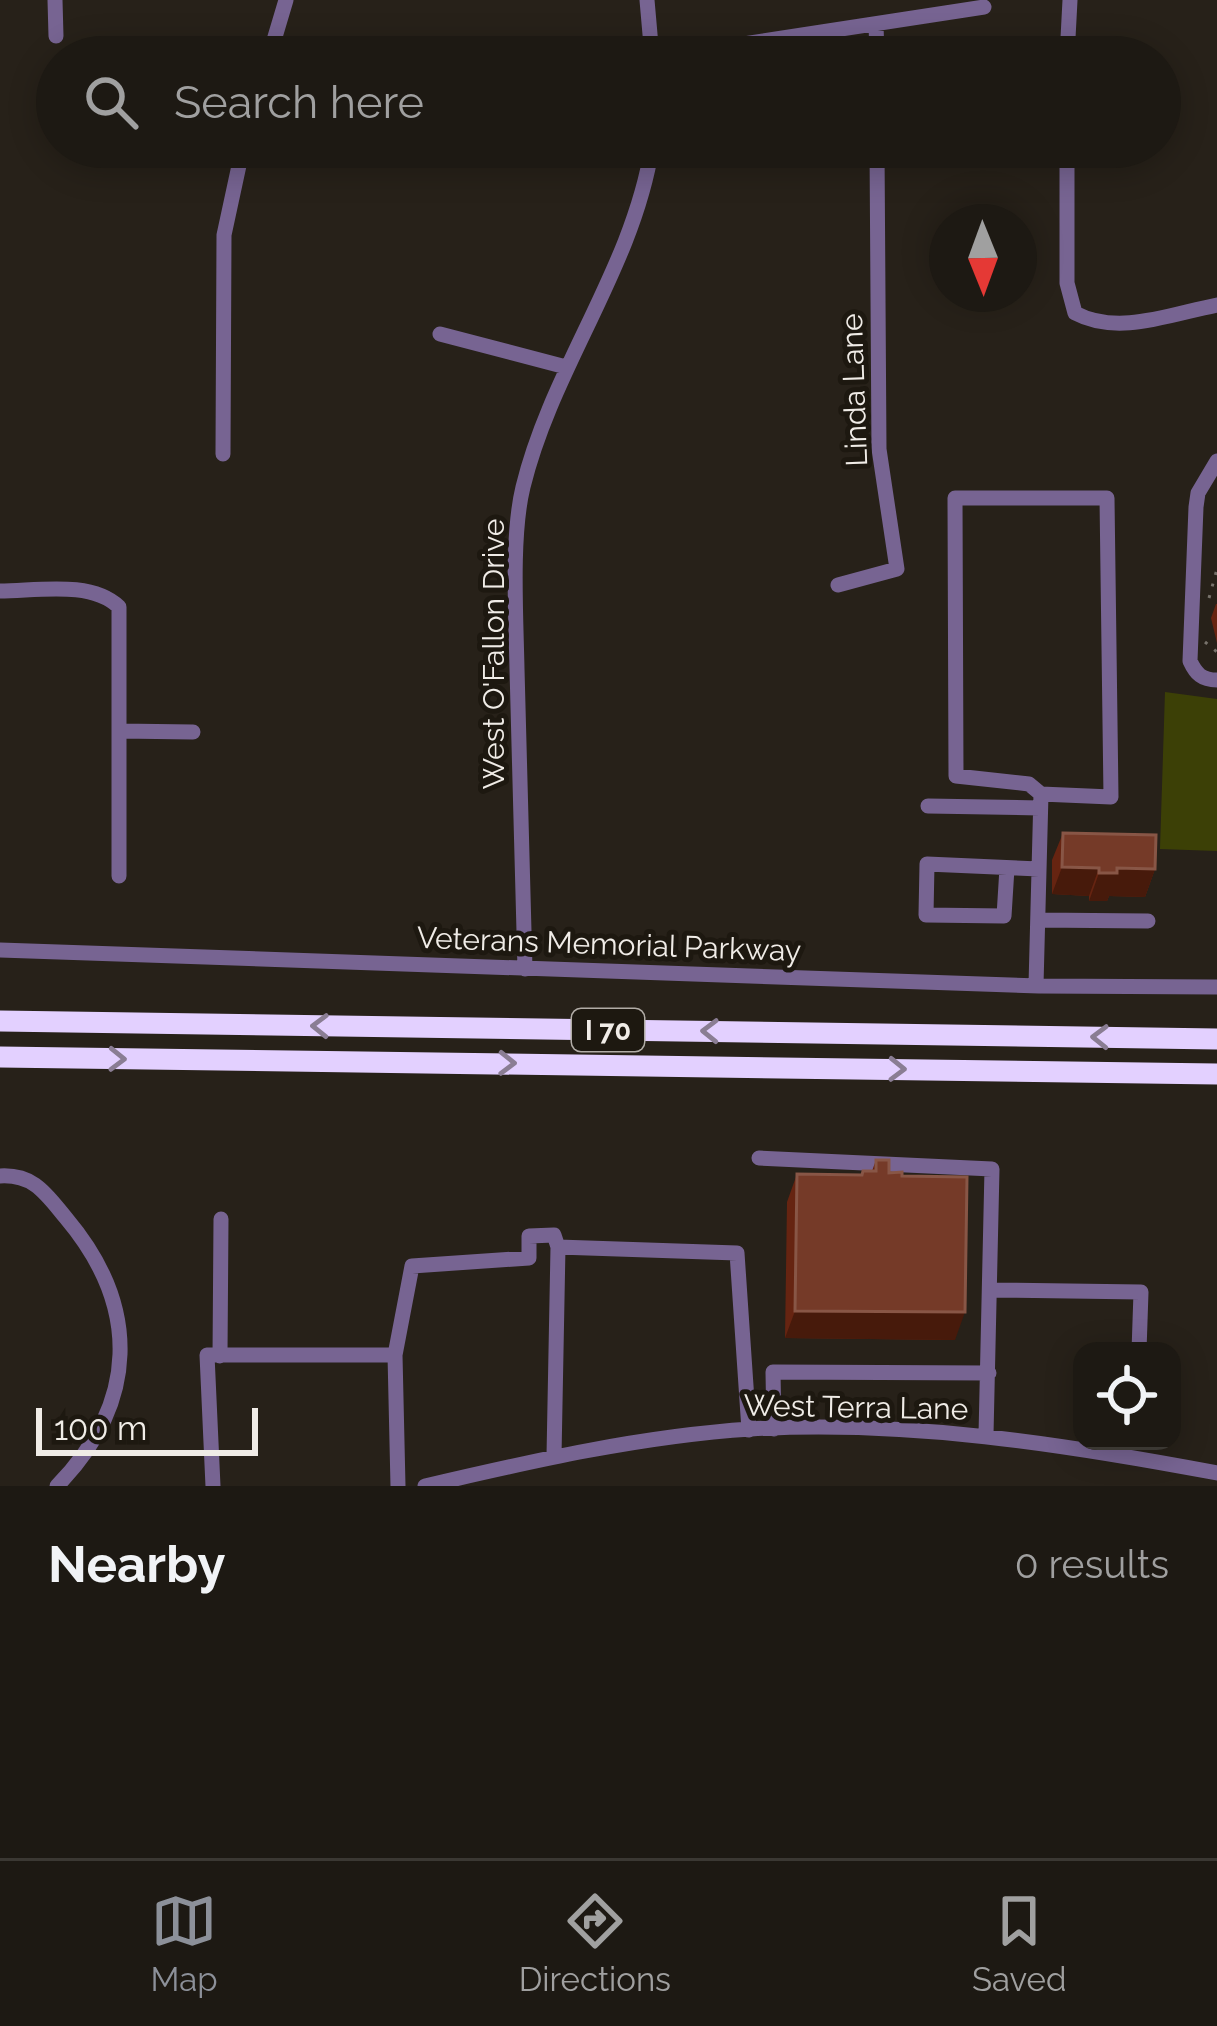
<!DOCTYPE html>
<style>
:root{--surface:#1d1913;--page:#2a2621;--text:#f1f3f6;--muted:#a0a0a0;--line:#3b3833;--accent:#8c9099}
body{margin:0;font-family:Raleway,sans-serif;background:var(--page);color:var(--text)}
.controls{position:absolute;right:36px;bottom:36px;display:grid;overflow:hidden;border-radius:24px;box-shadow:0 6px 30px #0003}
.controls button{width:108px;height:108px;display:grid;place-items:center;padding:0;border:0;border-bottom:3px solid var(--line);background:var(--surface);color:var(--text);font:60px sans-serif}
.compass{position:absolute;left:929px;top:204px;width:108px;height:108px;border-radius:50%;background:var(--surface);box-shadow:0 6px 30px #0003;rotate:179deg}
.scale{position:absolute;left:36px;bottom:30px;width:222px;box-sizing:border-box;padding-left:12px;border:6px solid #f0ece7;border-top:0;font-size:33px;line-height:42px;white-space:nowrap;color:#f0ece7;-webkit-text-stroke:9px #1d1810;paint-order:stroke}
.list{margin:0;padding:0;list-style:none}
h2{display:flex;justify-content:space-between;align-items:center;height:156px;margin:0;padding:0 48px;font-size:51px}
h2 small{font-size:39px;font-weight:400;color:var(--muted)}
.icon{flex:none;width:66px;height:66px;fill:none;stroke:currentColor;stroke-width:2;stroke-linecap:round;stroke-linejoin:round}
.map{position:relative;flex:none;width:1217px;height:1486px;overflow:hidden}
.search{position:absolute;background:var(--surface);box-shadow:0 6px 30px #0003;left:36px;right:36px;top:36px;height:132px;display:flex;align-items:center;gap:30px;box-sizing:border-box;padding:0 42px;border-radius:66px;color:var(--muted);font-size:45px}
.sheet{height:372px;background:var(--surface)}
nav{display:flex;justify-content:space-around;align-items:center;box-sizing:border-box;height:168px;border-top:3px solid var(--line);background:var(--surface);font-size:33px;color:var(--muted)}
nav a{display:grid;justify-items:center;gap:6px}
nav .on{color:var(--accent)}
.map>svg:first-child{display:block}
.green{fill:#3c4006}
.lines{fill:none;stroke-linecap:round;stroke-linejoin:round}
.path{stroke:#77726b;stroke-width:3;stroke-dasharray:3 9;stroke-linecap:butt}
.minor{stroke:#776492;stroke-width:15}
.highway{stroke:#e3d0ff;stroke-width:21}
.wall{fill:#662411}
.shaded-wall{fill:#471a0b}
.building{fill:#753a28;stroke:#885646;stroke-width:3}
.oneway{stroke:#8a7d93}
.labels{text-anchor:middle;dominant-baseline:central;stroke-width:10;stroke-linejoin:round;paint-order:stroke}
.shield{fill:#1d1810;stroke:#b1aca6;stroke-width:3}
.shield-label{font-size:27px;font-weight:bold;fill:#f0ece7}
.street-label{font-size:30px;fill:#f0ece7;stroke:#1d1810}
</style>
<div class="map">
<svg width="1217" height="1486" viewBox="0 0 1217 1486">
<rect width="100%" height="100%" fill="#272119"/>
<path class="green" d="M 1165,692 L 1217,699 L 1217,851 L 1160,849 Z"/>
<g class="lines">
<path class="path" d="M 1209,598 L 1217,569
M 1205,642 L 1217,652"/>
<path class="minor" d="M 55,0 L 56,36
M 647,0 L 652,57
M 876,24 L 877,57
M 269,57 L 286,0
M 659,57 L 984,7
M 1067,57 L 1070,0
M 623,147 L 652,152
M 1067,147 L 1067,283 L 1075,313 C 1118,336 1171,314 1217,305
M 440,334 L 566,367
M 223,454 L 224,235 L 243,147
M 1217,461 L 1198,493 L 1196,507 L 1190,661 C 1196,674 1202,680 1217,680
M 838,585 L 897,569 L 879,449 L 877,147
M 0,591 C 36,591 91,580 119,607 L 119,876
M 120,731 L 193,732
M 928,806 L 1040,808
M 1007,868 L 1004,916 L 926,915 L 927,864 L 1039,869
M 1038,920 L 1148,921
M 0,950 L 1039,986 L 1217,987
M 525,969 C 522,869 520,769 517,669 C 516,616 511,536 523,487 C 552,368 633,268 652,147
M 1036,985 L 1041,794 L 1111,797 L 1107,498 L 955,498 L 956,776 L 1029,784 L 1041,794
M 759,1158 L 992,1169 L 986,1435
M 0,1176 C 34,1174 46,1194 66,1218 C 141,1307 138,1403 57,1486
M 990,1290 L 1141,1292 L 1139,1351
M 395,1355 L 412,1266 L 529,1258 L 529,1236 L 554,1235 L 558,1247
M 220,1356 L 221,1219
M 774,1429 L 773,1372 L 989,1373
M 554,1456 L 558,1247 L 737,1253 L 749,1430
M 213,1486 L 207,1355 L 395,1355 L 398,1486
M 425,1486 C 532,1461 641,1436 751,1429 C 908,1420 1063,1444 1217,1473"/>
<path class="highway" d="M 0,1021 L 1217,1039
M 0,1057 L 1217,1074"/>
</g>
<path class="wall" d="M 1216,604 L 1217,604 L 1217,643 L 1211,618 Z
M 1063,833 L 1155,869 L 1145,897 L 1109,896 L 1107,901 L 1089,901 L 1089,896 L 1052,894 L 1052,860 Z
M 876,1160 L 889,1173 L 902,1176 L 955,1340 L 785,1338 L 787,1202 L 797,1174 L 861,1175 L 872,1171 Z"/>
<path class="shaded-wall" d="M 1062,867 L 1099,868 L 1089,896 L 1052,894 Z
M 1117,868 L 1155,869 L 1145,897 L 1109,896 L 1107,901 L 1089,901 L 1099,873 Z
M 795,1311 L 965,1312 L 955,1340 L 785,1338 Z"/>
<path class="building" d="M 1063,833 L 1156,835 L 1155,869 L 1117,868 L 1117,873 L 1099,873 L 1099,868 L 1062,867 Z
M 876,1160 L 889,1160 L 889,1173 L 902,1172 L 902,1176 L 967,1177 L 965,1312 L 795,1311 L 797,1174 L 862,1175 L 863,1171 L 876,1171 Z"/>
<defs><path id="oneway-chevron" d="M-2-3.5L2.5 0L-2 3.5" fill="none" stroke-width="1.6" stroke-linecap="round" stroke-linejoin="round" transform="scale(3)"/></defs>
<g class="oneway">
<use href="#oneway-chevron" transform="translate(320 1026) rotate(-179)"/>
<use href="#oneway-chevron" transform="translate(710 1031) rotate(-179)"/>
<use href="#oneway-chevron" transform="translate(1100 1037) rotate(-179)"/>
<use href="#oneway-chevron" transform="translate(117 1059) rotate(1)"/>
<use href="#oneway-chevron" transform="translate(507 1063) rotate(1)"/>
<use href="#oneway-chevron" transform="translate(897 1069) rotate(1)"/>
</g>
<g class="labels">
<rect class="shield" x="572" y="1009" width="72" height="42" rx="9"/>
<g class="shield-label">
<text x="608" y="1030">I 70</text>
</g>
<g class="street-label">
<text transform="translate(854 390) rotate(-92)">Linda Lane</text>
<text transform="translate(493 654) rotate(-90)">West O'Fallon Drive</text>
<text transform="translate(609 944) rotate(2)">Veterans Memorial Parkway</text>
<text transform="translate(856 1407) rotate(1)">West Terra Lane</text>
</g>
</g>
</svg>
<div class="controls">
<button><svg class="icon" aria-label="locate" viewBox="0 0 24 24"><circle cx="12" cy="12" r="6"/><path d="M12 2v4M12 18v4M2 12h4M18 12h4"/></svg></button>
</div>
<svg class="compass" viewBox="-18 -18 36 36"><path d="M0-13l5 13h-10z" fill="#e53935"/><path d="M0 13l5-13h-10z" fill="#a0a0a0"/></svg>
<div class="scale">100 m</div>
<div class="search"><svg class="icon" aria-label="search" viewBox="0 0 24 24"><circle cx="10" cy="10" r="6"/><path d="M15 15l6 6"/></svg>Search here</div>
</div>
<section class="sheet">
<h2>Nearby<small>0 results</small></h2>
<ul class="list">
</ul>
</section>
<nav>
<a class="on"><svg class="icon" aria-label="map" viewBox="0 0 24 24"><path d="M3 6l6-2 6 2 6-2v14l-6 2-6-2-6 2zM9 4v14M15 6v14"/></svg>Map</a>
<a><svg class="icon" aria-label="directions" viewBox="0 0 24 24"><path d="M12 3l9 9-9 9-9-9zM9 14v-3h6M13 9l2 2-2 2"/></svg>Directions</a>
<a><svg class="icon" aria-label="saved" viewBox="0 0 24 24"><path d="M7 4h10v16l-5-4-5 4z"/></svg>Saved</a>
</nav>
